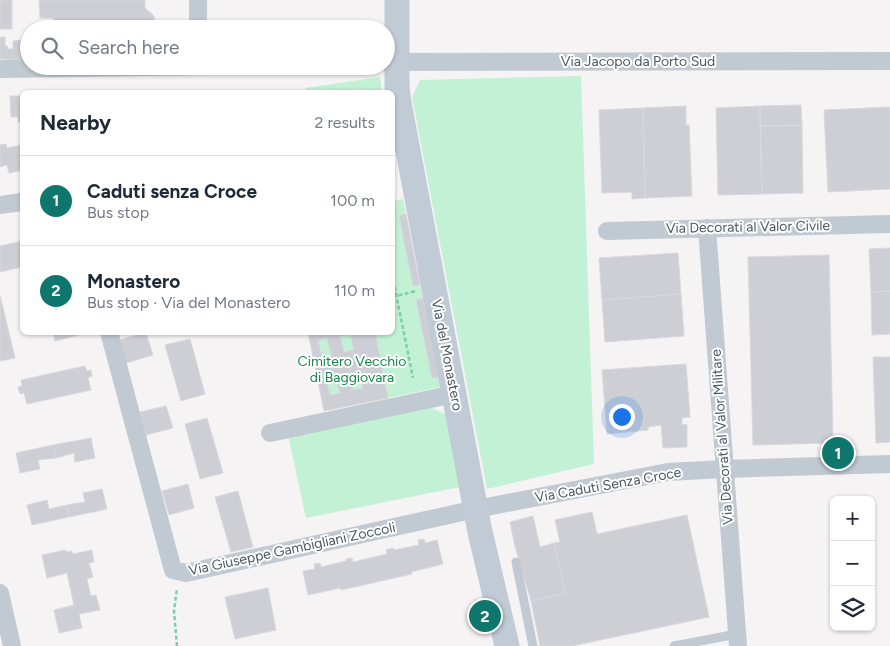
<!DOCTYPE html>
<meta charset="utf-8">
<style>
:root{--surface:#fff;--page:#f6f6f7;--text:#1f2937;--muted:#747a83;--line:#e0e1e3;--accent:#0f766e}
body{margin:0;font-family:Figtree,sans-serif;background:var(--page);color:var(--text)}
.controls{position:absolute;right:15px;bottom:15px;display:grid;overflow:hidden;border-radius:8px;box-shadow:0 1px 4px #0004}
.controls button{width:45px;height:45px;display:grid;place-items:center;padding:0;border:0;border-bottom:1px solid var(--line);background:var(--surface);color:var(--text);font:25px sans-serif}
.you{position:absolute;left:621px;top:416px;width:18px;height:18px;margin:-12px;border:4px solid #fff;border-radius:50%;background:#1a73e8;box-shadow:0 0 0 8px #1a73e833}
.badge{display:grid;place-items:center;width:32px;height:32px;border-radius:50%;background:var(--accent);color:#fff;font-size:16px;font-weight:700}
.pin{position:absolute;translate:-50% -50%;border:2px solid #fff;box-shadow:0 1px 5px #0006}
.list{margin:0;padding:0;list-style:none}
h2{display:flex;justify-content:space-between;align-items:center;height:65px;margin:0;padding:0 20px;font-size:21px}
h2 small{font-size:16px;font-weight:400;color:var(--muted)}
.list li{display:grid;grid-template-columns:32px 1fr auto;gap:15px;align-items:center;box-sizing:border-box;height:90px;padding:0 20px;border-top:1px solid var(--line)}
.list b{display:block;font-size:19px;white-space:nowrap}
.list p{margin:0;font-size:16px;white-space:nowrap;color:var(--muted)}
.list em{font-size:16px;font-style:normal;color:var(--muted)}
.icon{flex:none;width:28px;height:28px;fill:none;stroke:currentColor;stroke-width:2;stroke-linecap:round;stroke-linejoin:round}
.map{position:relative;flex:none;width:890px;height:646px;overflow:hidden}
.search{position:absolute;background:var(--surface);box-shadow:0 1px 4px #0004;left:20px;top:20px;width:375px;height:55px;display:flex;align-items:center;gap:12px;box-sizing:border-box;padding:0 18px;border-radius:28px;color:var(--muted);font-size:19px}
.panel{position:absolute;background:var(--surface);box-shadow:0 1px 4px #0004;left:20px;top:90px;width:375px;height:245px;border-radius:8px}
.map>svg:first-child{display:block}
.green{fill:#c3f1d5}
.building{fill:#cdcfd5;stroke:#d7d9de;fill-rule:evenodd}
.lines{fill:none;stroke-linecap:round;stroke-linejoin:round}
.path{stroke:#7ad0a6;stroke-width:2.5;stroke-dasharray:4 2.5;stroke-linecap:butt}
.lane{stroke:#c1cad2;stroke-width:9}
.street{stroke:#c1cad2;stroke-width:18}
.secondary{stroke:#c1cbd6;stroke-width:25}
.labels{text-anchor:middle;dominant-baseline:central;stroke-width:4;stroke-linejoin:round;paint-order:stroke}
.street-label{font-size:14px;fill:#4a5661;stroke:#fff}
.park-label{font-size:14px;fill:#17864f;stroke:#fff}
</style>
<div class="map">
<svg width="890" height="646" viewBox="0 0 890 646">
<rect width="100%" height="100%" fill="#f5f3f3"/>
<path class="green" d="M 581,76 L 594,464 L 487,489 L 412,97 L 420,80 Z
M 380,77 L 382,92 L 306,92 L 306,88 Z
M 403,199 L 441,387 L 324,411 L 308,333 L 392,332 L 393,201 Z
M 426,405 L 445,414 L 460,487 L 306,518 L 288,435 Z"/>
<path class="building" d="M 0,0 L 12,0 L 12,29 L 0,29 Z
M 39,0 L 145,0 L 145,8 L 153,15 L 158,29 L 63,29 L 52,18 L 40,18 Z
M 0,37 L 5,37 L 5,46 L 7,46 L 8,49 L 13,49 L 13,41 L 29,39 L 29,60 L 0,59 Z
M 10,96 L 22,96 L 22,122 L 18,122 L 18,117 L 11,117 Z
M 801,105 L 802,125 L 760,126 L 760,106 Z
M 686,106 L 686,125 L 689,125 L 692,196 L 645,198 L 643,108 Z
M 760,106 L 762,194 L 718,195 L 716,108 Z
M 890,107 L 890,189 L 828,192 L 824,110 Z
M 643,108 L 645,198 L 632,199 L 632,192 L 602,193 L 599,110 Z
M 802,125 L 803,193 L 762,194 L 760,126 Z
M 6,144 L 7,148 L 22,145 L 22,170 L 9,173 L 7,165 L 0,167 L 0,145 Z
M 406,214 L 420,285 L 413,286 L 399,216 Z
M 22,241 L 22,267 L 0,272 L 0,246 Z
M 890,248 L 890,291 L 871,292 L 869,249 Z
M 678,253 L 681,294 L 602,300 L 599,258 Z
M 829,255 L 833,443 L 753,445 L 748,257 Z
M 890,291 L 890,334 L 872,335 L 871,292 Z
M 681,294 L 684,336 L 605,342 L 602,300 Z
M 0,295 L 15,358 L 0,361 Z
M 423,298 L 439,377 L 432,378 L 416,300 Z
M 53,332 L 78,332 L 79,335 L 55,341 Z
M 308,332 L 375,332 L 388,398 L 324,411 ZM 350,333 L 354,350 L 344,352 L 340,336 ZM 327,338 L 331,355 L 322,357 L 318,341 ZM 358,371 L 363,388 L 353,390 L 349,374 ZM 335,377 L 340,393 L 330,395 L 326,379 Z
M 146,333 L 153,355 L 126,363 L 119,340 Z
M 190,339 L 205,394 L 181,401 L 165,345 Z
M 873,357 L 890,357 L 890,442 L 876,443 Z
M 686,364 L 690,417 L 682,418 L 682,425 L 687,424 L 687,447 L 663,448 L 661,425 L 648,427 L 648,430 L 607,434 L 602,370 Z
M 85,366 L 87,371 L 91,370 L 92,376 L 88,378 L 91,390 L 27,404 L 24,393 L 20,394 L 18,387 L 22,386 L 21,380 Z
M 166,406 L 173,428 L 146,435 L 140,412 Z
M 207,418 L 223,473 L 200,479 L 185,424 Z
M 91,438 L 95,458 L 75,462 L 74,453 L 56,458 L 53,445 Z
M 53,445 L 56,458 L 38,460 L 40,469 L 20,473 L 16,453 Z
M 188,484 L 194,508 L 169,515 L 162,491 Z
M 102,489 L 107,509 L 69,517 L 67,505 L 85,502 L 83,493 Z
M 238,491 L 253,547 L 231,552 L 215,497 Z
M 47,500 L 49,509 L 67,505 L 69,517 L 32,525 L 27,505 Z
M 592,512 L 597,534 L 687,515 L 709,617 L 572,646 L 540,646 L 531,601 L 565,593 L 554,543 L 560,542 L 555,520 Z
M 533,516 L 540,547 L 554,543 L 565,593 L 531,601 L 515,546 L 510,522 Z
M 424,539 L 425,543 L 437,540 L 443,564 L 411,572 L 412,574 L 341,590 L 340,588 L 308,595 L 303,571 L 315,569 L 314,564 L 320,563 L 321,567 L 346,561 L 346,559 L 352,558 L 353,562 L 387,554 L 386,550 L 393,548 L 394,550 L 419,545 L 418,540 Z
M 65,550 L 66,552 L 72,551 L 73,554 L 92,550 L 94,562 L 89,563 L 93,577 L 87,579 L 91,596 L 96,595 L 100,610 L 79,614 L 82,628 L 59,633 L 54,610 L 74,605 L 69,582 L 67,573 L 47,578 L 42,555 Z
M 268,588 L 276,630 L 235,639 L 225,597 Z"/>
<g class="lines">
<path class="path" d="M 392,274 L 413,378
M 392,297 L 416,291
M 177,646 L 174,611 L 177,588"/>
<path class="lane" d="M 516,562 L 533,646
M 674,646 L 737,634"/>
<path class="street" d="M 198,29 L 198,0
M 386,62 L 890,61
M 0,69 L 211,66
M 0,205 L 22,202
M 707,228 L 738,646
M 607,231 L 890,224
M 109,332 L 173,570 L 186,573 L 476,509 L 668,472 L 724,469 L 890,464
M 270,433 L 454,394
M 0,593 L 12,646"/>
<path class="secondary" d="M 397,0 L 397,87 L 399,103 L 480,532 L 507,646"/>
</g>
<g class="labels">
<g class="street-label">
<text x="638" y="61">Via Jacopo da Porto Sud</text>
<text transform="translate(748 227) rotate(-1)">Via Decorati al Valor Civile</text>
<text transform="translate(447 355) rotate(79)">Via del Monastero</text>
<text transform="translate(722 437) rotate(-94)">Via Decorati al Valor Militare</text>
<text transform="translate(608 485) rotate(-10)">Via Caduti Senza Croce</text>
<text transform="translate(292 549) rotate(-12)">Via Giuseppe Gambigliani Zoccoli</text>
</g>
<g class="park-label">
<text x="352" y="361">Cimitero Vecchio<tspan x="352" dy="16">di Baggiovara</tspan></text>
</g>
</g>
</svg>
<div class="controls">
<button>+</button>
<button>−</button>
<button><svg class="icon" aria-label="layers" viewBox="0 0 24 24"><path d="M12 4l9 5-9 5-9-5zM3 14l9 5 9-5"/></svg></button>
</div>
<div class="you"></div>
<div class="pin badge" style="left:838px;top:453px">1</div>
<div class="pin badge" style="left:485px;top:616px">2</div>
<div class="search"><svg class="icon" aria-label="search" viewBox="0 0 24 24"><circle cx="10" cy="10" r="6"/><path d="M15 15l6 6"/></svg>Search here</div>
<section class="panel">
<h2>Nearby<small>2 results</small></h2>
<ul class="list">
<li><span class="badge">1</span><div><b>Caduti senza Croce</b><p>Bus stop</p></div><em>100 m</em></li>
<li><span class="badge">2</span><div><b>Monastero</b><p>Bus stop · Via del Monastero</p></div><em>110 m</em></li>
</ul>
</section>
</div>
